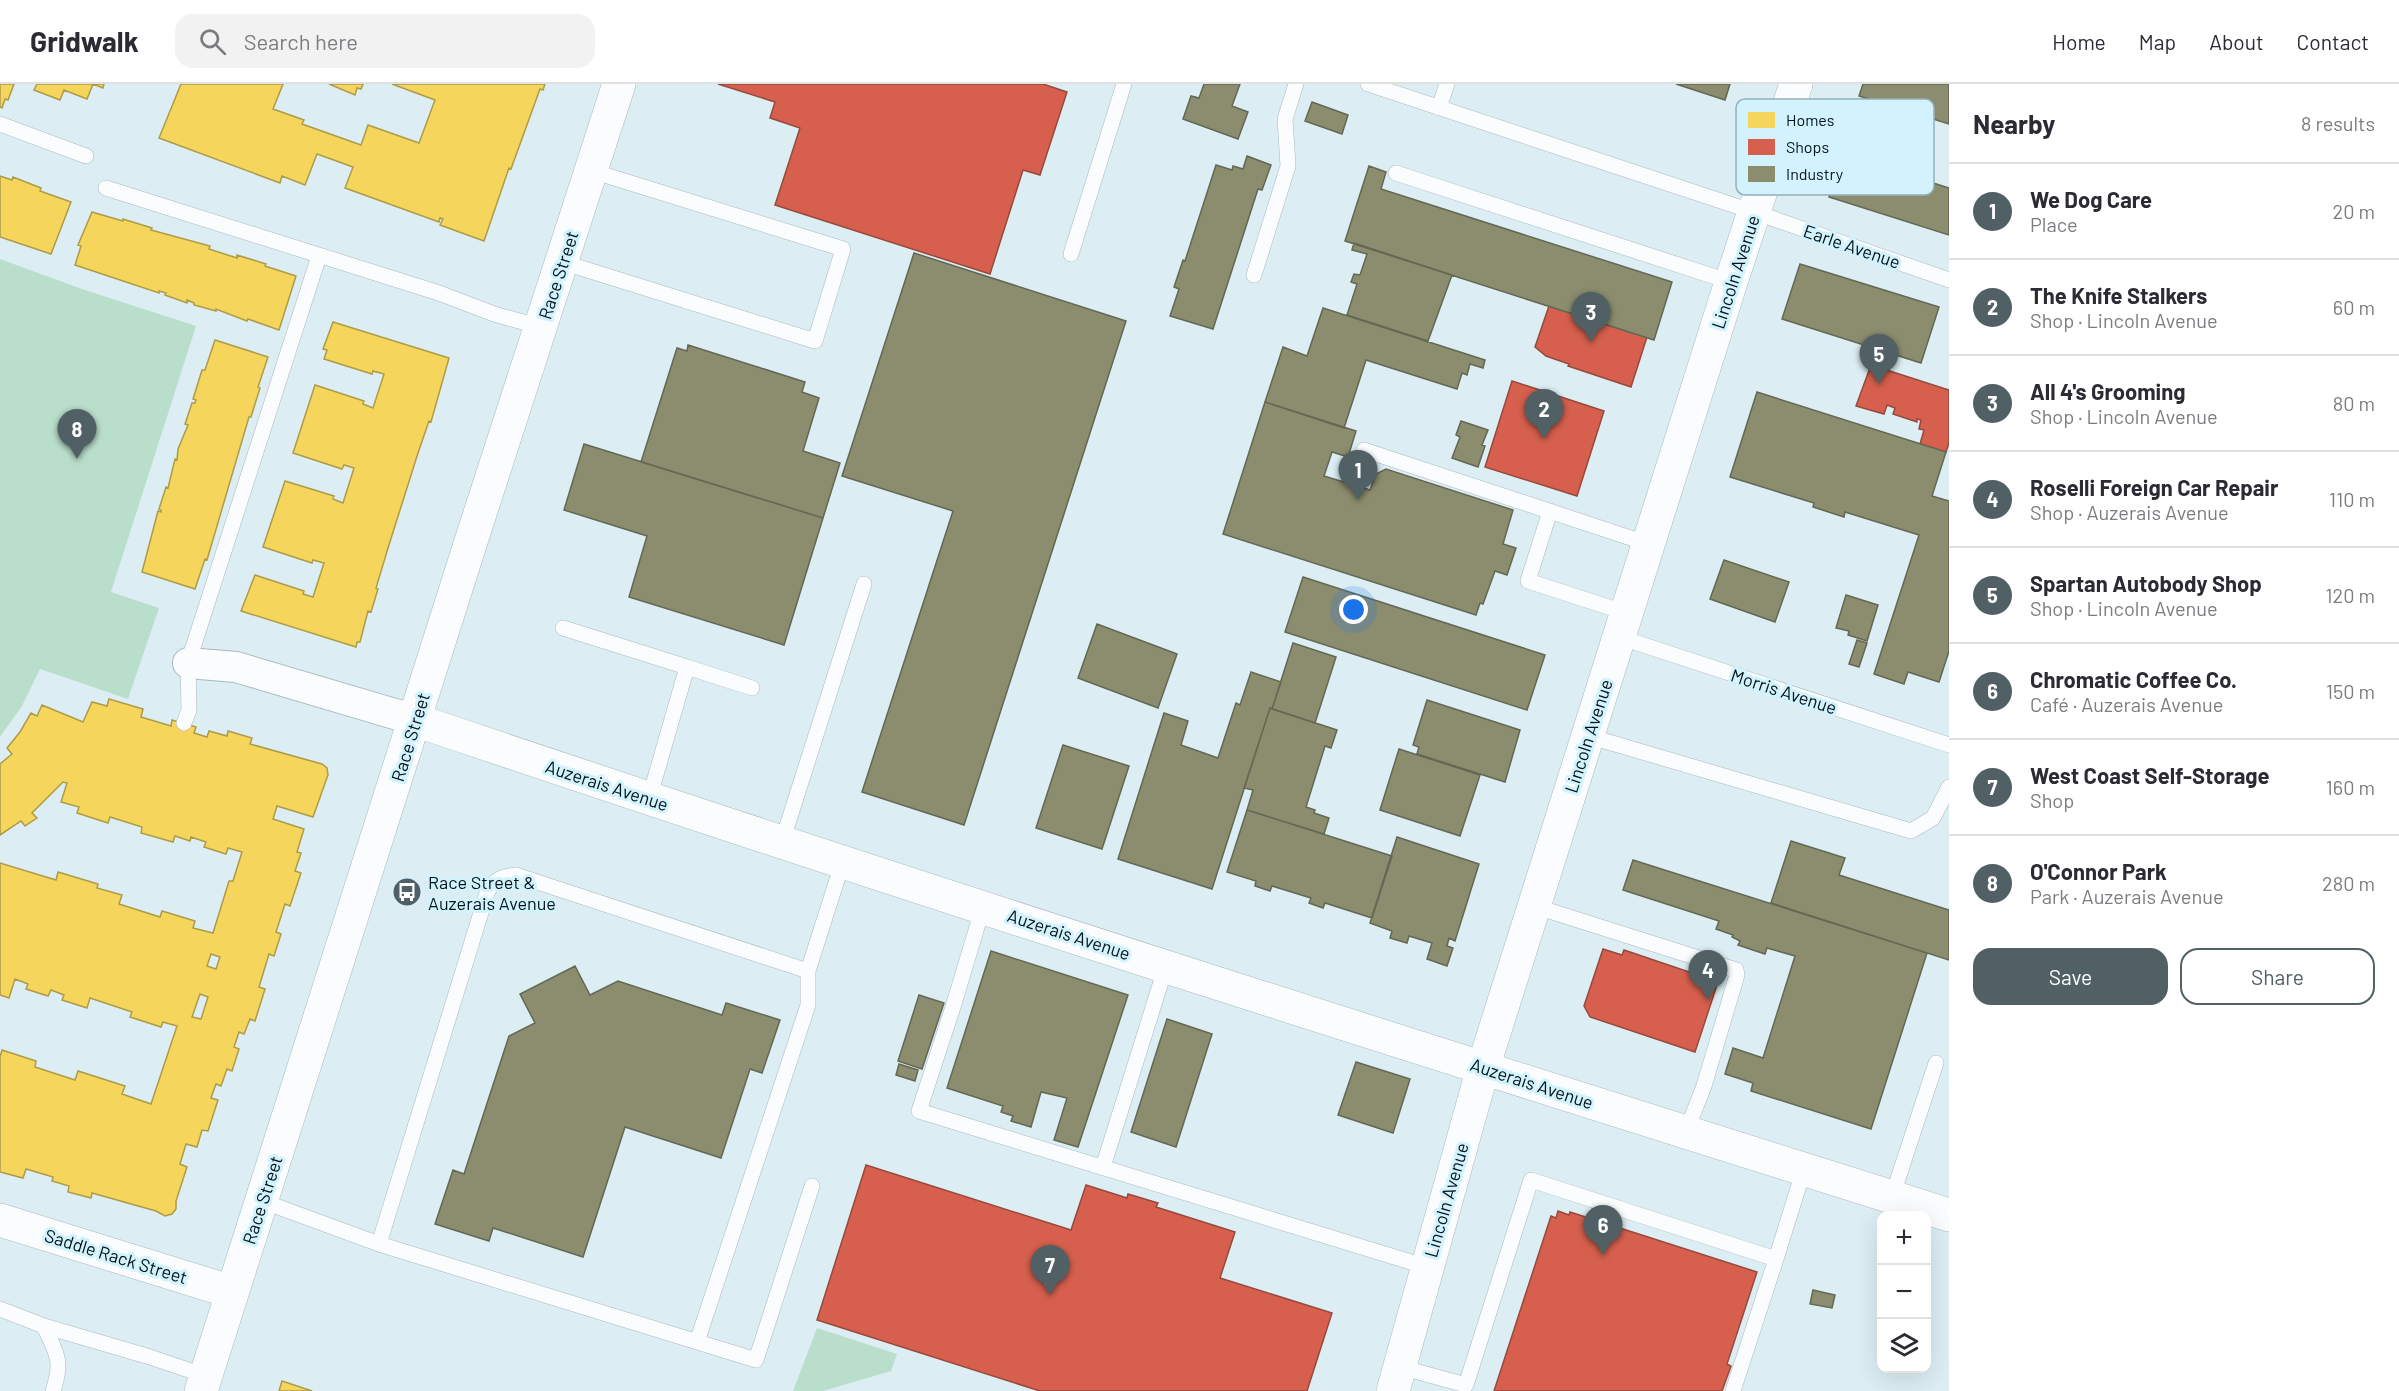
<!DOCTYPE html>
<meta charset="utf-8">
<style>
:root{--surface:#fff;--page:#f2f2f3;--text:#2b2b33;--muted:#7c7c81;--line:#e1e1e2;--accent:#506065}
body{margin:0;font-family:Barlow,sans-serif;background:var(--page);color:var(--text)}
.controls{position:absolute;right:18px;bottom:18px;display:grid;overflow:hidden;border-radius:12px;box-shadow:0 6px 24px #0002}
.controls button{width:54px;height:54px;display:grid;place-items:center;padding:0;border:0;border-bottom:2px solid var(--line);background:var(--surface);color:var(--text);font:30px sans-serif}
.you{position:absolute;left:1354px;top:526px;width:21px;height:21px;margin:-15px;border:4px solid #fff;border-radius:50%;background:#1a73e8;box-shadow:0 0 0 9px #1a73e833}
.badge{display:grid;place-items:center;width:39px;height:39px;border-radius:50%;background:var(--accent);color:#fff;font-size:20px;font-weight:700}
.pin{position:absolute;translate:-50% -50px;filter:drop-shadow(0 2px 3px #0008)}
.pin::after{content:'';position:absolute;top:32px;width:21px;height:18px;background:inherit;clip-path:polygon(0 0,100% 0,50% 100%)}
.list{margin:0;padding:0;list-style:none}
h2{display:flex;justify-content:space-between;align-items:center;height:78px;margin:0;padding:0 24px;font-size:26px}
h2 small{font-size:20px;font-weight:400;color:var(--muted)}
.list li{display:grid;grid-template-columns:39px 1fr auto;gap:18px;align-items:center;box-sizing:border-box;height:96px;padding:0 24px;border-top:2px solid var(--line)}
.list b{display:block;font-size:22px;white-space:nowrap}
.list p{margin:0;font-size:20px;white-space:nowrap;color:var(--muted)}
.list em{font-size:20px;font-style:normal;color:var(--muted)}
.actions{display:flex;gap:12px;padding:18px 24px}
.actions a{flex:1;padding:14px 0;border:2px solid var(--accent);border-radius:18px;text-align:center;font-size:21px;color:var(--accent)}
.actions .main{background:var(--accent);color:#fff}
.icon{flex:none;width:33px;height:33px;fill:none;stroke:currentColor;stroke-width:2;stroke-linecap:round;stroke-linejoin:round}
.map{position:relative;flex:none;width:1949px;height:1307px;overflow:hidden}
header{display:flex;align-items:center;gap:36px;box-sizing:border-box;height:84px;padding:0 30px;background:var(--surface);border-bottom:2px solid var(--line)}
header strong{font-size:28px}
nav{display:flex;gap:33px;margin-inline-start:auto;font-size:21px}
.search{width:420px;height:54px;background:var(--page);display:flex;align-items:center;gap:15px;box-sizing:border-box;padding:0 21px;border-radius:18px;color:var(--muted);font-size:22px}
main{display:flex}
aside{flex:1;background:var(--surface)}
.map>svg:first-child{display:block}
.green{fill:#badecc}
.homes{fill:#f6d55c;stroke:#ad9b48;stroke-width:1.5;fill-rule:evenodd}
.shops{fill:#d6604d;stroke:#97493d;stroke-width:1.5}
.industry{fill:#8c8c6e;stroke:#636854;stroke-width:1.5}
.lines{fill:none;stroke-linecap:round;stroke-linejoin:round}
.lane-casing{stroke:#a9b9be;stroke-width:16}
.street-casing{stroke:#a9b9be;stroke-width:32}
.secondary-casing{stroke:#a9b9be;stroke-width:34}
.lane{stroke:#fafcfd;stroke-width:15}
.street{stroke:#fafcfd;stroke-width:30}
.secondary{stroke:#fafcfd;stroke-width:33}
.labels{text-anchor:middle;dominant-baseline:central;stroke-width:6;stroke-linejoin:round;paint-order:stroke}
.street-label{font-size:18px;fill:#041318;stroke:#d2f3fe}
.poi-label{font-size:18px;fill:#041318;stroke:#d2f3fe;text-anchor:start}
.key{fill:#d2f3fe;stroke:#94b0b9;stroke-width:1.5}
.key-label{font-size:16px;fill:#041318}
</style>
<header>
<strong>Gridwalk</strong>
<div class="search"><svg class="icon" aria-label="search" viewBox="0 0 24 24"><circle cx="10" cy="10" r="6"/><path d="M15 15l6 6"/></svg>Search here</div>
<nav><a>Home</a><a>Map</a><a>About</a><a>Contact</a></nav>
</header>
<main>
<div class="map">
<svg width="1949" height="1307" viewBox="0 0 1949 1307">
<rect width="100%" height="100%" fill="#dceef4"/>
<path class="green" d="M 0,175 L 82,205 L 196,242 L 111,508 L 159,524 L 128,615 L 40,585 L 22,622 L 0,653 Z
M 817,1244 L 897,1270 L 891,1287 L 823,1307 L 793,1307 Z"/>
<path class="homes" d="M 0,0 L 14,0 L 8,16 L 5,15 L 2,24 L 0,23 Z
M 37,0 L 104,0 L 103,4 L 93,0 L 87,15 L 64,6 L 60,16 L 34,6 Z
M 181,0 L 283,0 L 273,25 L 304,36 L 302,40 L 361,61 L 368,41 L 419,59 L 435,16 L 392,0 L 545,0 L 543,6 L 540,5 L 511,85 L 509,84 L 484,157 L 440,141 L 443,135 L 440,134 L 439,138 L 345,104 L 353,83 L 317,70 L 305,101 L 282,92 L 280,99 L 159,54 Z
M 329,0 L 363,0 L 361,5 L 357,4 L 355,11 Z
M 0,92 L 12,96 L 13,93 L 41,104 L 40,107 L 71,118 L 51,170 L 0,153 Z
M 92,128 L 123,137 L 123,135 L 152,144 L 151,146 L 210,162 L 209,165 L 237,174 L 237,171 L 266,180 L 265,182 L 296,192 L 279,246 L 248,235 L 247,237 L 216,225 L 216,227 L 194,221 L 194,219 L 187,216 L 187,219 L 165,211 L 166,209 L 159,207 L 159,209 L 75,181 L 81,162 L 78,161 Z
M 333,238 L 449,274 L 431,338 L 429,337 L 418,369 L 388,464 L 376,504 L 378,505 L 371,528 L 368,527 L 360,558 L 357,558 L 356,563 L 241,527 L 255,491 L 304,507 L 303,510 L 313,513 L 324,479 L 313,476 L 312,479 L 263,463 L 285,397 L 334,412 L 333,415 L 343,419 L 354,384 L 344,381 L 342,385 L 293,369 L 315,301 L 364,317 L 363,320 L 373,324 L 384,290 L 373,287 L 372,290 L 324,275 L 327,266 L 323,265 Z
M 215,256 L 268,273 L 258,303 L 260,304 L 251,333 L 249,333 L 207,476 L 205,475 L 195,505 L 142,488 L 158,427 L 161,428 L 161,426 L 159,425 L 166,403 L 168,404 L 175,375 L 177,376 L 178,365 L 188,341 L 185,340 L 192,319 L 195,319 L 196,316 L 193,315 L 202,286 L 205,286 Z
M 109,615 L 143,625 L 141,633 L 171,642 L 172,636 L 196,643 L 194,649 L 207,653 L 209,647 L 227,652 L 228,647 L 252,654 L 250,660 L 322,680 L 327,684 L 328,691 L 313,733 L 277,722 L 273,735 L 304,745 L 297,768 L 301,769 L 295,787 L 301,789 L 290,822 L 285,820 L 276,848 L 281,850 L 274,872 L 269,870 L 259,903 L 265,905 L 255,937 L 250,935 L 244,950 L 239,948 L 234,963 L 239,965 L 232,987 L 227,985 L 221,1002 L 216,1000 L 211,1014 L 218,1016 L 208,1047 L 202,1046 L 197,1063 L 186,1060 L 180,1080 L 187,1083 L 176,1117 L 176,1125 L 172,1130 L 165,1132 L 156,1127 L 92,1109 L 91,1114 L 68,1108 L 69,1102 L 52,1097 L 53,1093 L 26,1085 L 23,1094 L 0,1088 L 0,973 L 2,966 L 36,977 L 35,983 L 75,996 L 78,987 L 125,1002 L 122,1010 L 151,1020 L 177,942 L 163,938 L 161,943 L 130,933 L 132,928 L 90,914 L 87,924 L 62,916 L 64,911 L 51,906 L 48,912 L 26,905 L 28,900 L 15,895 L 9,914 L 0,911 L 0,779 L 56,796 L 58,788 L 98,800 L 97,804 L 122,811 L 119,820 L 160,833 L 162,827 L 195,837 L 193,844 L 213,849 L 229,797 L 233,797 L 242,768 L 228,764 L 226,770 L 204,763 L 206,758 L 191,753 L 190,757 L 175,752 L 173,758 L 141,749 L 142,743 L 110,733 L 108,739 L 77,729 L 79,723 L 61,718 L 67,699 L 63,698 L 32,729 L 37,734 L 25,742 L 21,737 L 0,751 L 0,680 L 12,670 L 7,664 L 20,648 L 31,629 L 37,632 L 42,621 L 83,638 L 92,618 L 107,622 ZM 211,870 L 220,873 L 216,885 L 207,882 ZM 200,910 L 208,913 L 201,935 L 192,933 Z
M 282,1297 L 312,1307 L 279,1307 Z"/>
<path class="shops" d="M 718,0 L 1043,0 L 1067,8 L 1040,91 L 1023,86 L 990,190 L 775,121 L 800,44 L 770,34 L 775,18 Z
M 1549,222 L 1647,253 L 1631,303 L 1568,282 L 1569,280 L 1546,272 L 1535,263 Z
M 1871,281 L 1949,306 L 1949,359 L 1946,368 L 1920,360 L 1924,346 L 1919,345 L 1921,336 L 1917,335 L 1917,338 L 1893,330 L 1895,324 L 1887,321 L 1884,330 L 1856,322 Z
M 1512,297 L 1604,327 L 1577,412 L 1485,383 Z
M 1603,865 L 1622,871 L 1624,866 L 1701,892 L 1700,896 L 1717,901 L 1695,968 L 1590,933 L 1584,922 Z
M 866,1081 L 1071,1146 L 1086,1101 L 1127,1114 L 1128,1110 L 1158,1119 L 1156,1123 L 1235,1148 L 1220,1194 L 1332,1229 L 1307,1307 L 1040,1307 L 817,1236 Z
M 1558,1127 L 1569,1131 L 1570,1128 L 1757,1188 L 1727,1280 L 1731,1282 L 1722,1307 L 1494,1307 L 1551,1132 L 1556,1134 Z"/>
<path class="industry" d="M 1204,0 L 1240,0 L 1232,22 L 1248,28 L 1238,55 L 1183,35 L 1191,12 L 1199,14 Z
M 1676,0 L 1730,0 L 1725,16 Z
M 1863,0 L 1949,0 L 1949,40 L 1859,12 Z
M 1312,18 L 1348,31 L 1342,50 L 1305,37 Z
M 1843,70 L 1949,104 L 1949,151 L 1829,113 Z
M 1247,72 L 1271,81 L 1262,106 L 1258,105 L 1213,245 L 1170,232 L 1179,205 L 1174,203 L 1183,176 L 1185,177 L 1216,81 L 1232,86 L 1233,82 L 1243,85 Z
M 1369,82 L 1386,88 L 1381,105 L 1672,198 L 1654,256 L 1345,157 Z
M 1354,159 L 1452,191 L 1428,257 L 1347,231 L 1357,200 L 1351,198 L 1354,190 L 1360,191 L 1367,170 L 1352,166 Z
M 914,169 L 1126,237 L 964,741 L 862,708 L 953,427 L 842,392 Z
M 1800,180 L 1939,223 L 1921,279 L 1782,235 Z
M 1323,224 L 1485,276 L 1483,284 L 1470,280 L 1467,291 L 1462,289 L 1457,305 L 1366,276 L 1344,344 L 1265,318 L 1283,263 L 1307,272 Z
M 688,261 L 805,298 L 802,308 L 819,314 L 803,367 L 840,379 L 823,434 L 641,378 L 677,264 L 687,267 Z
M 1757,308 L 1946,368 L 1932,412 L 1949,417 L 1949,567 L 1939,598 L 1908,588 L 1904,600 L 1874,590 L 1919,451 L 1845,428 L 1844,433 L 1813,423 L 1814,419 L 1730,393 Z
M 1265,318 L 1356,347 L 1348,373 L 1332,368 L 1324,392 L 1370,406 L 1376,390 L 1386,385 L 1513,426 L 1503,460 L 1516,464 L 1507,491 L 1495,487 L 1483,520 L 1480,519 L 1476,531 L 1223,450 Z
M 1461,337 L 1488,346 L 1482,361 L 1485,362 L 1478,383 L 1452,374 L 1460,353 L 1456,351 Z
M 584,360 L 823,434 L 784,561 L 629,513 L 647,452 L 564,426 Z
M 1724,476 L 1789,498 L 1775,538 L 1710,515 Z
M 1303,493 L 1545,571 L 1527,626 L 1285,548 Z
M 1846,511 L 1878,521 L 1867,557 L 1848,551 L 1849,547 L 1836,544 Z
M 1097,540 L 1177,570 L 1158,624 L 1078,594 Z
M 1857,556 L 1867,559 L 1859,583 L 1849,580 Z
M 1293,559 L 1336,573 L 1315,639 L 1272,625 Z
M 1251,588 L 1281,598 L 1272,625 L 1270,624 L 1212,805 L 1118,775 L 1164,629 L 1188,637 L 1181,661 L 1218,674 L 1236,619 L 1240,621 Z
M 1427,616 L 1520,646 L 1505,698 L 1417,670 L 1419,663 L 1413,661 Z
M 1270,624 L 1337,646 L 1331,664 L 1325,662 L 1306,723 L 1315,726 L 1314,729 L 1329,734 L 1324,750 L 1247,726 L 1253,706 L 1244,704 Z
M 1063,661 L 1129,682 L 1102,765 L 1036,744 Z
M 1399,665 L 1480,691 L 1460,752 L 1380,726 Z
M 1247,726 L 1392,772 L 1372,834 L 1325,819 L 1323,824 L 1309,819 L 1311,814 L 1272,802 L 1270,807 L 1255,802 L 1256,797 L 1227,788 Z
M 1397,753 L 1479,780 L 1455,857 L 1449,854 L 1447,862 L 1453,864 L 1447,882 L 1427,875 L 1432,859 L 1409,852 L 1407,859 L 1390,854 L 1392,847 L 1370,839 Z
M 1791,757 L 1845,774 L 1839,791 L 1949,826 L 1949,876 L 1771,819 Z
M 1633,776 L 1927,869 L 1871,1045 L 1751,1007 L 1753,999 L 1725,990 L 1733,964 L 1763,974 L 1795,872 L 1767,864 L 1765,870 L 1738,861 L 1740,857 L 1732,853 L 1733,851 L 1716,845 L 1719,837 L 1623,806 Z
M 991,867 L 1128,911 L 1078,1063 L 1054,1056 L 1067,1014 L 1041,1008 L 1031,1043 L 1011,1037 L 1013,1032 L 1001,1028 L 1003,1022 L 947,1004 Z
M 575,882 L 590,911 L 618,897 L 722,931 L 726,919 L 780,936 L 762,989 L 750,985 L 721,1074 L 625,1043 L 583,1173 L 493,1144 L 489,1157 L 435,1140 L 453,1086 L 464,1090 L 509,952 L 535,939 L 520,910 Z
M 919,911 L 944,919 L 922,985 L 898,977 Z
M 1167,935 L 1212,950 L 1176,1063 L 1131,1048 Z
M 1356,978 L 1410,995 L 1393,1049 L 1338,1031 Z
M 899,980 L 918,986 L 915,997 L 896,991 Z
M 1813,1206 L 1835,1211 L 1832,1224 L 1810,1220 Z"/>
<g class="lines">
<g class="lane-casing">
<path id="lane" d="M 1368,0 L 1754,128 L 1949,196
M 1439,24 L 1447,0
M 0,40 L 86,72
M 1396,89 L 1731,198
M 106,104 L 439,209 L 494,230 L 541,243
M 1071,170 L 1124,0
M 562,178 L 815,257 L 843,165 L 592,87
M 1254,191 L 1288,82 L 1285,35 L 1296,0
M 1364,366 L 1649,460
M 1550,427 L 1528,497 L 1627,529
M 563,544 L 687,583
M 1619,553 L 1949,661
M 184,639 L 189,626 L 188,579 L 319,172
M 1588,652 L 1911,747 L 1933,734 L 1949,703
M 649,715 L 687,583 L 752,604
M 782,758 L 864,500
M 1534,822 L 1736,886 L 1737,891 L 1704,1002 L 1686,1048
M 983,823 L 953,923 L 919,1027 L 1427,1183
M 1103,1083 L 1166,882
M 1892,1113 L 1936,979
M 262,1117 L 379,1160 L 487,809 C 494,795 501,793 516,791 L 808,887 L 843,777
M 379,1160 L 756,1276 L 812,1102
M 1776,1175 L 1804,1085
M 0,1225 L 44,1242 C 57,1270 63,1277 53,1307
M 44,1242 L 150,1273 L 206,1292
M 697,1258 L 808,921 L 808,887
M 1400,1283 L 1466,1301 L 1531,1096 L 1776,1175 L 1733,1307"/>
</g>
<g class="street-casing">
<path id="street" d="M 188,579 L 236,583 L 415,636"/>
</g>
<g class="secondary-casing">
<path id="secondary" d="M 415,636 C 924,808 1437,970 1949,1131
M 0,1136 L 232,1208
M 201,1307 L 473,451 L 619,0
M 1393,1307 L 1483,984 L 1731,198 L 1796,0"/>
</g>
<use href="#lane" class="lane"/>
<use href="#street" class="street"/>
<use href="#secondary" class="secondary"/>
</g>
<defs>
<g id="bus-disc" transform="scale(1.5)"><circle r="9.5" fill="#506065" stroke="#d2f3fe"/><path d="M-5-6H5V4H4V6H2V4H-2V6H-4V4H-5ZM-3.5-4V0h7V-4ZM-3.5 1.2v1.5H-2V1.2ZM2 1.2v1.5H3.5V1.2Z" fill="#fff"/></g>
</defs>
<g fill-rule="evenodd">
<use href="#bus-disc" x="407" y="808"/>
</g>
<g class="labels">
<g class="street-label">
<text transform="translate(1852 162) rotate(19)">Earle Avenue</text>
<text transform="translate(1735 188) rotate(-72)">Lincoln Avenue</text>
<text transform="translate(558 191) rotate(-72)">Race Street</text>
<text transform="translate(1784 607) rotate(18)">Morris Avenue</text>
<text transform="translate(1588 652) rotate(-72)">Lincoln Avenue</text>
<text transform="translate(410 653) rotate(-73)">Race Street</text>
<text transform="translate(607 701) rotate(18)">Auzerais Avenue</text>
<text transform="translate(1069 850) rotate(18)">Auzerais Avenue</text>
<text transform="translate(1532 999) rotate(18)">Auzerais Avenue</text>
<text transform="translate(262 1116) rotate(-72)">Race Street</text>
<text transform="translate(1446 1116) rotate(-74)">Lincoln Avenue</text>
<text transform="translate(116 1172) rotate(17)">Saddle Rack Street</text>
</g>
<g class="poi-label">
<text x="428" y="798">Race Street &amp;<tspan x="428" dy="21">Auzerais Avenue</tspan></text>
</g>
</g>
<rect x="1736" y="15" width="198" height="96" rx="9" class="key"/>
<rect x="1748" y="28" width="27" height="16" fill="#f6d55c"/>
<rect x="1748" y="55" width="27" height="16" fill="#d6604d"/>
<rect x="1748" y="82" width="27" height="16" fill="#8c8c6e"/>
<g class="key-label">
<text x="1786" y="42">Homes</text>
<text x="1786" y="69">Shops</text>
<text x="1786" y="96">Industry</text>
</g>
</svg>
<div class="controls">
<button>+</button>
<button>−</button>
<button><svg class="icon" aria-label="layers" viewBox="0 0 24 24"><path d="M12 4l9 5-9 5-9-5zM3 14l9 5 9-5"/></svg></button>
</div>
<div class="you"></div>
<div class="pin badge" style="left:1358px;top:416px">1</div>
<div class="pin badge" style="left:1544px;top:355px">2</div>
<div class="pin badge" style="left:1591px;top:258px">3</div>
<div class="pin badge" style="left:1708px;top:916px">4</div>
<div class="pin badge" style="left:1879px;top:300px">5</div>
<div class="pin badge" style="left:1603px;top:1171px">6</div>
<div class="pin badge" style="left:1050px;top:1211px">7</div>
<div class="pin badge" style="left:77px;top:375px">8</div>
</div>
<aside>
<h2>Nearby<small>8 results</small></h2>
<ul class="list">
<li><span class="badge">1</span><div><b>We Dog Care</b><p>Place</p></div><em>20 m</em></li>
<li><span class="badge">2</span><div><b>The Knife Stalkers</b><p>Shop · Lincoln Avenue</p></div><em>60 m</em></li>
<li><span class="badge">3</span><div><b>All 4's Grooming</b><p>Shop · Lincoln Avenue</p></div><em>80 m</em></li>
<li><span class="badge">4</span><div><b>Roselli Foreign Car Repair</b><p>Shop · Auzerais Avenue</p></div><em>110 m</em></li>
<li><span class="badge">5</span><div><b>Spartan Autobody Shop</b><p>Shop · Lincoln Avenue</p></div><em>120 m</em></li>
<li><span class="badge">6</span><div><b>Chromatic Coffee Co.</b><p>Café · Auzerais Avenue</p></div><em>150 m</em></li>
<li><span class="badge">7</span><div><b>West Coast Self-Storage</b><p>Shop</p></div><em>160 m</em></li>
<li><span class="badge">8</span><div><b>O'Connor Park</b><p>Park · Auzerais Avenue</p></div><em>280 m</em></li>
</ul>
<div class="actions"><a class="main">Save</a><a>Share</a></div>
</aside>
</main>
